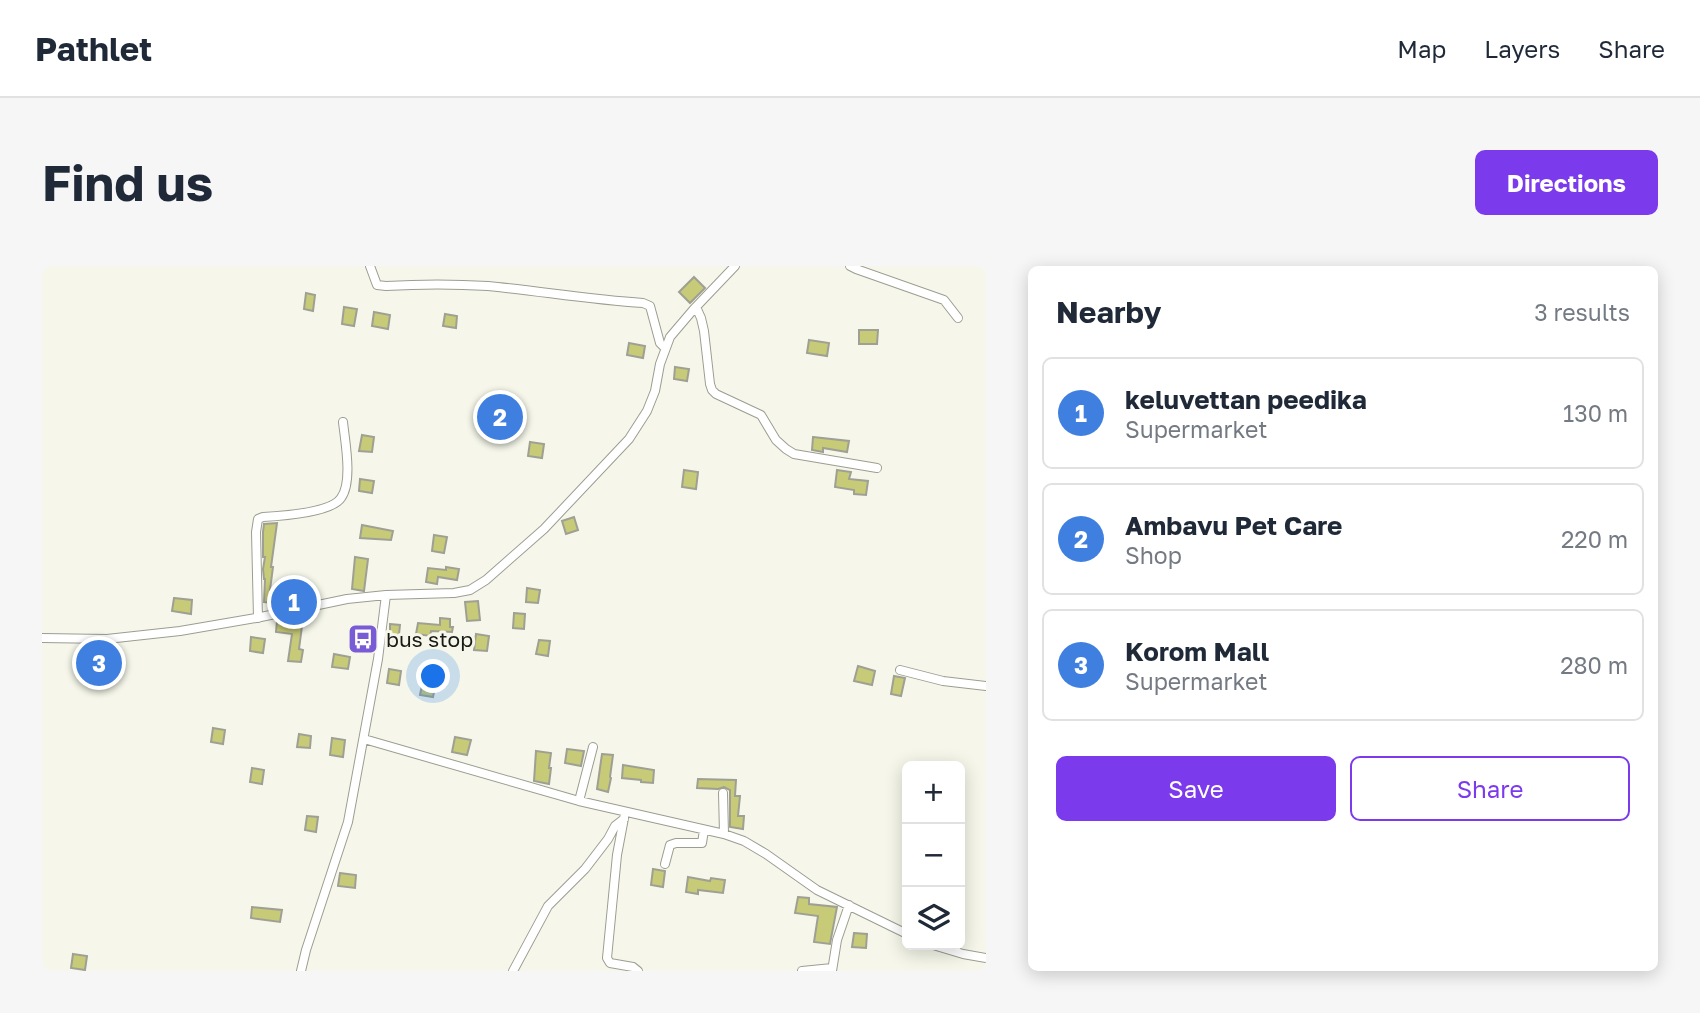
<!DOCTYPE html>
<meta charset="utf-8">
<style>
:root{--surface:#fff;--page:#f6f6f7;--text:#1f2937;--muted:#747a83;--line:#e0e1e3;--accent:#7c3aed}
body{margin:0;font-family:"Golos Text",sans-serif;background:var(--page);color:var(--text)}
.controls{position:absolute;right:21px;bottom:21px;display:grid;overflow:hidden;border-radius:10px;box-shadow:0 4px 18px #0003}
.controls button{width:63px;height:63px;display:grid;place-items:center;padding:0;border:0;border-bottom:2px solid var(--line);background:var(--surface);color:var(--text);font:35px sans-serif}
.you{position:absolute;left:392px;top:411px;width:24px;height:24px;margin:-18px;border:5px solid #fff;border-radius:50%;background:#1a73e8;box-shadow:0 0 0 10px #1a73e833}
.badge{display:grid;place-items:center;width:46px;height:46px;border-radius:50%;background:var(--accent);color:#fff;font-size:23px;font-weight:700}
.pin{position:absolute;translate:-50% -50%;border:4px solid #fff;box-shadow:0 2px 7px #0006}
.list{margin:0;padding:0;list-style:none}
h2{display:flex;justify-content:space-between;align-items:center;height:91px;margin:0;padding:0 28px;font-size:30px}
h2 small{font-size:23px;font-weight:400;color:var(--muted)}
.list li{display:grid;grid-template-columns:46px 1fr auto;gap:21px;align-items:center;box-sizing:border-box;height:112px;margin:0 14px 14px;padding:0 14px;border:2px solid var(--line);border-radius:10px}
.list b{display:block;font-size:26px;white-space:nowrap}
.list p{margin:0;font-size:23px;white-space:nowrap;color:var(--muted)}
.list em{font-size:23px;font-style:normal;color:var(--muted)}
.actions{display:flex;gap:14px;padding:21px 28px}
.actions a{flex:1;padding:16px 0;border:2px solid var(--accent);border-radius:10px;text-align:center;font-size:24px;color:var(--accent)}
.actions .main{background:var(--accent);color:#fff}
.icon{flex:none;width:38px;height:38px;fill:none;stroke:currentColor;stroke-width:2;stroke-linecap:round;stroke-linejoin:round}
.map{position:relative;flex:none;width:944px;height:705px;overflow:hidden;border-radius:10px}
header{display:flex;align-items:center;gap:42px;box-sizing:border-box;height:98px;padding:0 35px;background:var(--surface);border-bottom:2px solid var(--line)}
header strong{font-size:33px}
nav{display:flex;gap:38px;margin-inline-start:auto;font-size:24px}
.intro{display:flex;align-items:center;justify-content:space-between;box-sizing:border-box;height:168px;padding:0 42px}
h1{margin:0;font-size:49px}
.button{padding:18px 32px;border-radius:10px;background:var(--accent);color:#fff;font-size:24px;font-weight:700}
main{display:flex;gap:42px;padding:0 42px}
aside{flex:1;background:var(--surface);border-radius:10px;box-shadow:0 4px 18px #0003}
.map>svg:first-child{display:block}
.building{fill:#c7ca77;stroke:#9fa094;stroke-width:2}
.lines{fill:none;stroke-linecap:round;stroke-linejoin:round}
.minor-casing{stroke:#9c9d91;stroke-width:10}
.minor{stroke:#fff;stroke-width:8}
.labels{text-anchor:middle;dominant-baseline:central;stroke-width:6;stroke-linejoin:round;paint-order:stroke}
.poi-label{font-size:21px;fill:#191915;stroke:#f6f7ea;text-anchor:start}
</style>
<header>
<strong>Pathlet</strong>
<nav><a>Map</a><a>Layers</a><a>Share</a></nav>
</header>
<div class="intro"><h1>Find us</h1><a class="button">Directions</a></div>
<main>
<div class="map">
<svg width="944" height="705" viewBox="0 0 944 705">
<rect width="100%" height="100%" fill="#f6f7ea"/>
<path class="building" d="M 652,11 L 663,22 L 648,37 L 637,26 Z
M 264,27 L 273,29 L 271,45 L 262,43 Z
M 302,41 L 315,43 L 312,60 L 300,58 Z
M 332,46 L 348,49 L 346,63 L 330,60 Z
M 403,48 L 415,50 L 414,62 L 401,60 Z
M 817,64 L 836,64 L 835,78 L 817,78 Z
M 767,74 L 787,77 L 785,90 L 765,87 Z
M 587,77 L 603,80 L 601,92 L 585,89 Z
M 633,101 L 647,103 L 645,115 L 632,113 Z
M 320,169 L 332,171 L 330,186 L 317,185 Z
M 771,171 L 807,175 L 805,186 L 781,182 L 781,186 L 770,184 Z
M 488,176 L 502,178 L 500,192 L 486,190 Z
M 642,204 L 656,206 L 654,223 L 640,221 Z
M 795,204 L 809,206 L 807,213 L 826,215 L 824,229 L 812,228 L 812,224 L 793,221 Z
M 318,213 L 332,215 L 330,227 L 317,225 Z
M 532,251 L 536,264 L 524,268 L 520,255 Z
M 235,257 L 229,301 L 231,301 L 228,324 L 233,324 L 232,337 L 222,336 L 223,313 L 222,313 L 221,303 L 223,291 L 221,291 L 221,266 L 222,258 Z
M 320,259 L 351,265 L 349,274 L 318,272 Z
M 392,269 L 405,271 L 402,287 L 390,285 Z
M 313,291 L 326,293 L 322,325 L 310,323 Z
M 404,301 L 417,303 L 415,314 L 396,311 L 395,318 L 384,316 L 386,302 L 404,304 Z
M 485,322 L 498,324 L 496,337 L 484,336 Z
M 132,332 L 150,334 L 149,348 L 130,345 Z
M 436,335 L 438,354 L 425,355 L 423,336 Z
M 472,347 L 483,348 L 482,363 L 471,362 Z
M 398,352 L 408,353 L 408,361 L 411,361 L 410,366 L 389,365 L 388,370 L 374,368 L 376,357 L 398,359 Z
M 235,355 L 260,360 L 257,383 L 261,384 L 259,396 L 246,395 L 250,368 L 234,366 Z
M 348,358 L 358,359 L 356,378 L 348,377 Z
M 434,368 L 447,370 L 445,385 L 432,384 Z
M 209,371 L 223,373 L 221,387 L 208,385 Z
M 497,374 L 508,375 L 506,390 L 494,388 Z
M 292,388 L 308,391 L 306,403 L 290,401 Z
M 816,400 L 833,405 L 830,419 L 812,415 Z
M 347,403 L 359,405 L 357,419 L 345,417 Z
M 852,410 L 863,412 L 859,430 L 849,428 Z
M 381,414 L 394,416 L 391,431 L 378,429 Z
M 171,462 L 183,464 L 181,478 L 169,476 Z
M 257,468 L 269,470 L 268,482 L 255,481 Z
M 413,471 L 429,474 L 425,489 L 410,486 Z
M 290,472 L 303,474 L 301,491 L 288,489 Z
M 525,483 L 542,485 L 539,500 L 523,497 Z
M 494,485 L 509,487 L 507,502 L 509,502 L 507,518 L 492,515 Z
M 560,488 L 571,489 L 568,511 L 569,512 L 566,526 L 555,523 Z
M 581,499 L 612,504 L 611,517 L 599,516 L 599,514 L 580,512 Z
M 210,502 L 222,504 L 220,518 L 208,516 Z
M 656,513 L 694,514 L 693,530 L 698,530 L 696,550 L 702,550 L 701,563 L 688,561 L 688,524 L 682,521 L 676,523 L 655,522 Z
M 265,550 L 276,551 L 274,566 L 263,564 Z
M 611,603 L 623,605 L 621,621 L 609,619 Z
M 298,607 L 314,609 L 313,622 L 296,620 Z
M 646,611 L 668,615 L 669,612 L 683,614 L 681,627 L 656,624 L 656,628 L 644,626 Z
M 756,631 L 767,632 L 767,638 L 795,641 L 788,678 L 772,676 L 776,650 L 753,647 Z
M 210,641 L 240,644 L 238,656 L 209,652 Z
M 812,667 L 825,668 L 824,682 L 810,681 Z
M 31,688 L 45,690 L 43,704 L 29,702 Z"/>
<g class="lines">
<g class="minor-casing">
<path id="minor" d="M 328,0 L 335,19 L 344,20 C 378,18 413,18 446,20 C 498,25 549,34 601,37 L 608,40 L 618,77 L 623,82
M 808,0 L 814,3 L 902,34 L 916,52
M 654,41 L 659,52 L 662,65 L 668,118 L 670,124 L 674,128 L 719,149 L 734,174 L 744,183 L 752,188 L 835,202
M 216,352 L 214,266 L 216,253 L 221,251 C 239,250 289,247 299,232 C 311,216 303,175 301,156
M 0,372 L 65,373 L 138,365 L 214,352 L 305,333 L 344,329 L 412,327 L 428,324 L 444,314 L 502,263 L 587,173 L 605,145 L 613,125 L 618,98 L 628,71 L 651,44 L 693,0
M 858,404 L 901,415 L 944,420
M 322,473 L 537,535 L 682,568 L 702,575 L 724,588 L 775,624 L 865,668
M 681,527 L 682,568
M 537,535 L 551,481
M 582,552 L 575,589 L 565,692 L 568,697 L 591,701 L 596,705
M 623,598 L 628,579 L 634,577 L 660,577 L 662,564
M 891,679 L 921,688 L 944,692
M 259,705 L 264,684 L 306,556 L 336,393 L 344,329
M 471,705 L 506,640 L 543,603 L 566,573 L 573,560 L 582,553
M 760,705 L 790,702
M 790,705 L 795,674 L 807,639"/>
</g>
<use href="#minor" class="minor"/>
</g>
<defs>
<g id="bus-square" transform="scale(1.575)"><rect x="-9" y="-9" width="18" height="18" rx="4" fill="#785bd5" stroke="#f6f7ea"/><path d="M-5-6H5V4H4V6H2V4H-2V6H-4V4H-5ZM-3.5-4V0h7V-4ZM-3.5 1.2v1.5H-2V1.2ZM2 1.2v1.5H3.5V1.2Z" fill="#fff"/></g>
</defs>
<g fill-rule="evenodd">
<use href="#bus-square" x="321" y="373"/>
</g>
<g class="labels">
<g class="poi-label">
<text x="344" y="373">bus stop</text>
</g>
</g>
</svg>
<div class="controls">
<button>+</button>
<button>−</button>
<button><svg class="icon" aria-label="layers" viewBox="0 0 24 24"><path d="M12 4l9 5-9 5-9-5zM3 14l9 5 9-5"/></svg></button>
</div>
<div class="you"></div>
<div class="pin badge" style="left:252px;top:336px;background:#3f7fe0">1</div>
<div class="pin badge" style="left:458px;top:151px;background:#3f7fe0">2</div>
<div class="pin badge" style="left:57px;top:397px;background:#3f7fe0">3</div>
</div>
<aside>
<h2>Nearby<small>3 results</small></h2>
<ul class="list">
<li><span class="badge" style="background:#3f7fe0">1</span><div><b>keluvettan peedika</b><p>Supermarket</p></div><em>130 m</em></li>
<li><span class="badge" style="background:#3f7fe0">2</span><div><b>Ambavu Pet Care</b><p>Shop</p></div><em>220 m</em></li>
<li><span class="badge" style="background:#3f7fe0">3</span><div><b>Korom Mall</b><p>Supermarket</p></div><em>280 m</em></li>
</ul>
<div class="actions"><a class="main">Save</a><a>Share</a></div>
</aside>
</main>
